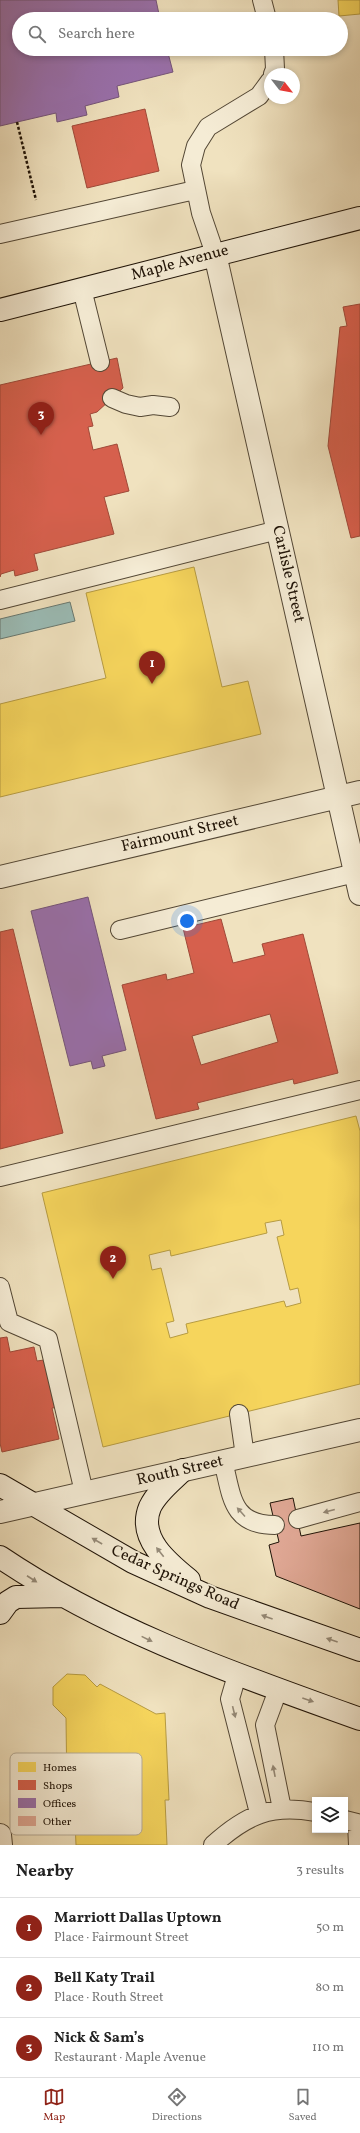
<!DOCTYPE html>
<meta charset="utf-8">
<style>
:root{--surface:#fff;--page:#f2f2f2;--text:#222;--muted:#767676;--line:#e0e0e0;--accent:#8f2418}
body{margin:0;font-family:Vollkorn,serif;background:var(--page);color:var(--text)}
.controls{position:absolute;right:12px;bottom:12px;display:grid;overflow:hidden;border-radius:0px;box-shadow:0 2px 6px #0003}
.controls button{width:36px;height:36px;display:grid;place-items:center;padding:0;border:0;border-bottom:1px solid var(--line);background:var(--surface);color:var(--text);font:20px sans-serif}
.compass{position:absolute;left:264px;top:68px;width:36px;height:36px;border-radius:50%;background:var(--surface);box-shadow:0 2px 6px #0003;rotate:121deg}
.you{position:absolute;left:187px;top:921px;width:14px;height:14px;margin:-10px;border:3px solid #fff;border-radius:50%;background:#1a73e8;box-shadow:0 0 0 6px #1a73e833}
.badge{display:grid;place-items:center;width:26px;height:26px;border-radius:50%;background:var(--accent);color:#fff;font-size:13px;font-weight:700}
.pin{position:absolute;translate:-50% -33px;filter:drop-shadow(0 1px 2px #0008)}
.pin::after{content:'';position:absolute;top:21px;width:14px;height:12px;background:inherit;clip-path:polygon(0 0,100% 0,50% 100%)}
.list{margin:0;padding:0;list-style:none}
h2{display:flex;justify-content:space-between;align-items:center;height:52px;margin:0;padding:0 16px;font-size:17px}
h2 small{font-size:13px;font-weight:400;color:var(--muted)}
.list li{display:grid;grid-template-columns:26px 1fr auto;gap:12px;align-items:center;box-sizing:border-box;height:60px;padding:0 16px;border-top:1px solid var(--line)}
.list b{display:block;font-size:15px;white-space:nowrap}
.list p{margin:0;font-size:13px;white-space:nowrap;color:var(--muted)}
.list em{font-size:13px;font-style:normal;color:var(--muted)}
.icon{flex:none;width:22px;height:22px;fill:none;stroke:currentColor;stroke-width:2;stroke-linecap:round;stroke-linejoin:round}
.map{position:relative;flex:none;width:360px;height:1845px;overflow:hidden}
.search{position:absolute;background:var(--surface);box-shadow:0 2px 6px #0003;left:12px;right:12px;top:12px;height:44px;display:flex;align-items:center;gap:10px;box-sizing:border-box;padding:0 14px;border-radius:22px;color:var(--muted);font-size:15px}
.sheet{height:232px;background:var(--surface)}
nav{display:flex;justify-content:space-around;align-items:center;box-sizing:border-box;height:56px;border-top:1px solid var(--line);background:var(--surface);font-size:11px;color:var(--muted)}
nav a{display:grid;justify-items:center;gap:2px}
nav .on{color:var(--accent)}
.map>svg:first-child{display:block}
.water{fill:#9bbdb7;stroke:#697971}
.homes{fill:#f6d55c;stroke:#b69b42;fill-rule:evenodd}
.shops{fill:#d6604d;stroke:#9f4938;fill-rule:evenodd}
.offices{fill:#9970ab;stroke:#74547a}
.building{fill:#e0a895;stroke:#1f1307}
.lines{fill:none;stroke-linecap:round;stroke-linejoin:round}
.service-casing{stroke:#534735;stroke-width:20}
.minor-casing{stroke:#534735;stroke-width:24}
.secondary-casing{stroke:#1f1307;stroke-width:24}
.path{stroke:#1f1307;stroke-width:2.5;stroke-dasharray:3 2;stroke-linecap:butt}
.service{stroke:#f5ecd5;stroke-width:18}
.minor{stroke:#f5ecd5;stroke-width:22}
.secondary{stroke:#f5ecd5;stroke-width:22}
.oneway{fill:#958a78}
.labels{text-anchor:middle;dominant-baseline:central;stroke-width:4;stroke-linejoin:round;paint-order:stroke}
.street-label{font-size:16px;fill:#1f1307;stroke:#f5ecd5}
.key{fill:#f5ecd5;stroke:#b5ab97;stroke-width:1}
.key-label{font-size:11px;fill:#1f1307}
</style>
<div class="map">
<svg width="360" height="1845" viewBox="0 0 360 1845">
<rect width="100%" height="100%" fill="#f0e2bf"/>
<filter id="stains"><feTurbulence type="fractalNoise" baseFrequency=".005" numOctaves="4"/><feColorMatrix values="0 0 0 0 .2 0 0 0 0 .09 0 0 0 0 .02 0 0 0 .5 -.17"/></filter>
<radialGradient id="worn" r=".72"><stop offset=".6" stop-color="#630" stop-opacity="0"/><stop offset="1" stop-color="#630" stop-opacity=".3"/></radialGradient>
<path class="water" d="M 70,602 L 75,621 L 0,639 L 0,619 Z"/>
<path class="homes" d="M 338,0 L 360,0 L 360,14 L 339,16 Z
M 194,567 L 222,687 L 248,681 L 261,734 L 0,797 L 0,704 L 106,678 L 86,593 Z
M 356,1116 L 360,1131 L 360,1384 L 103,1447 L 42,1193 ZM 281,1220 L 284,1235 L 277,1237 L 290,1290 L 298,1288 L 301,1303 L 286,1307 L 284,1301 L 186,1324 L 188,1333 L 170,1338 L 166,1323 L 174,1321 L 161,1268 L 152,1270 L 149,1255 L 170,1250 L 171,1256 L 267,1233 L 265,1223 Z
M 67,1674 L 85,1675 L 97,1687 L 100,1684 L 156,1714 L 165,1713 L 169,1800 L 165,1800 L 167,1845 L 76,1845 L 74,1798 L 67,1797 L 66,1718 L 53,1705 L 53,1687 Z"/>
<path class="shops" d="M 145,109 L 159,171 L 87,188 L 72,126 Z
M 360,304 L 360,536 L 351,538 L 328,446 L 340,327 L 347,326 L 343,307 Z
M 117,358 L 123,388 L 97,412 L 90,414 L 93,426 L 88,427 L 93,450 L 117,444 L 129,491 L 104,497 L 114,534 L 34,554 L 38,570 L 15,576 L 14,570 L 1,574 L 0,577 L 0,385 Z
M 221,919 L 233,963 L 265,955 L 262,944 L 303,934 L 338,1073 L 294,1084 L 293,1079 L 197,1103 L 199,1109 L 156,1119 L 122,985 L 166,974 L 167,980 L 194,973 L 183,928 ZM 270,1014 L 278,1042 L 201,1065 L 192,1036 Z
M 13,929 L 63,1133 L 0,1149 L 0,932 Z
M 7,1337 L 10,1352 L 34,1347 L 37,1361 L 51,1359 L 61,1407 L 52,1408 L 59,1439 L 2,1452 L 0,1443 L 0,1338 Z"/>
<path class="offices" d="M 0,0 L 156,0 L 160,19 L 19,19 L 19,49 L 167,49 L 173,72 L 117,86 L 119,97 L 85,106 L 87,115 L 57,122 L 56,113 L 0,126 Z
M 88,897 L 126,1050 L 102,1056 L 105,1066 L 93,1069 L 91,1061 L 70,1066 L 31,911 Z"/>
<path class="building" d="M 293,1498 L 301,1536 L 360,1523 L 360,1609 L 276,1576 L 269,1545 L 279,1542 L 270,1503 Z"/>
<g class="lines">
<g class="service-casing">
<path id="service" d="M 262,0 L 267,19
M 273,74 L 275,69 L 274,49
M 0,234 L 195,190
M 215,254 L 201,213 L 191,165 L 196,146 L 208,127 L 259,96 L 270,81
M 82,289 L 100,362
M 112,398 L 126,404 L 140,407 L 153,405 L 170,407
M 0,600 L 278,530
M 120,930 L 355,873
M 0,1177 L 360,1090
M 0,1287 L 9,1322 L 48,1339 L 84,1492
M 239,1414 L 245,1456
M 223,1461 C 232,1496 231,1525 275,1525
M 298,1519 L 360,1502
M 237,1675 L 230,1699 L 259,1813
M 278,1690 L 265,1725 L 282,1809
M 345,1820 L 357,1823 L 358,1845
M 213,1845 C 246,1815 271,1804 315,1812"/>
</g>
<g class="minor-casing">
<path id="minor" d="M 215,254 L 360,894
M 0,877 L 360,792
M 0,1512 L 360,1430
M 0,1835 L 1,1845"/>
</g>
<g class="secondary-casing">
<path id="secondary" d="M 0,310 L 360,218
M 183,1470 C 172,1481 157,1492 150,1507 C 137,1538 168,1563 189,1580
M 0,1485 L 133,1562 L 210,1597 L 360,1650
M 0,1557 C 111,1632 235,1674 360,1719
M 0,1613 L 8,1602 L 16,1597 L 62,1596"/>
</g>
<path class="path" d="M 17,122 L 36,200"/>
<use href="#service" class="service"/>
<use href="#minor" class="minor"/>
<use href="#secondary" class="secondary"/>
</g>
<defs><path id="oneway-solid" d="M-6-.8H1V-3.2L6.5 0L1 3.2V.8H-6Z"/></defs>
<g class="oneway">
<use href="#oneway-solid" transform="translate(329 1511) rotate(165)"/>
<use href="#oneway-solid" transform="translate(241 1512) rotate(-132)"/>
<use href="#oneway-solid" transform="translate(97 1541) rotate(-150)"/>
<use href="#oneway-solid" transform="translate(160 1552) rotate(-128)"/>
<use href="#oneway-solid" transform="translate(32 1579) rotate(33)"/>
<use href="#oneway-solid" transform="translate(267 1617) rotate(-160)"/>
<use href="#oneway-solid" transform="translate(147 1639) rotate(26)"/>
<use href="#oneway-solid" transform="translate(332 1640) rotate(-161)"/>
<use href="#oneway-solid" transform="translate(308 1700) rotate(19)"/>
<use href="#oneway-solid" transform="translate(234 1712) rotate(76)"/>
<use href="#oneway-solid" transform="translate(274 1771) rotate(-101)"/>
</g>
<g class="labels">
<g class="street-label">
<text transform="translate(180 263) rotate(-15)">Maple Avenue</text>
<text transform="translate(288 574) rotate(77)">Carlisle Street</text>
<text transform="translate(180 834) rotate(-13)">Fairmount Street</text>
<text transform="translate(180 1471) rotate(-13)">Routh Street</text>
<text transform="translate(175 1578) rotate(24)">Cedar Springs Road</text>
</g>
</g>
<rect x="10" y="1753" width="132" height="82" rx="6" class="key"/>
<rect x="18" y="1762" width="18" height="10" fill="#f6d55c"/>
<rect x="18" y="1780" width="18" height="10" fill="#d6604d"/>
<rect x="18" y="1798" width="18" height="10" fill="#9970ab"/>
<rect x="18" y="1816" width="18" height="10" fill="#e0a895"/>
<g class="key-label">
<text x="43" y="1771">Homes</text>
<text x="43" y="1789">Shops</text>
<text x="43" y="1807">Offices</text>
<text x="43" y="1825">Other</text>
</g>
<rect width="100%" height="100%" filter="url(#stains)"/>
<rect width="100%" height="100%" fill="url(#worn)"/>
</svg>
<div class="controls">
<button><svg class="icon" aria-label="layers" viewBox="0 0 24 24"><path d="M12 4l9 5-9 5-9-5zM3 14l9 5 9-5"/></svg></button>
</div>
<svg class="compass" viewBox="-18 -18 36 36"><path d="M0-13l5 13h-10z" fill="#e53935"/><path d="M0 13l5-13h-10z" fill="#767676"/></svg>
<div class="you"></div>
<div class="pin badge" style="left:152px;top:684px">1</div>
<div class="pin badge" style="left:113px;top:1279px">2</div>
<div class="pin badge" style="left:41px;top:435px">3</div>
<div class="search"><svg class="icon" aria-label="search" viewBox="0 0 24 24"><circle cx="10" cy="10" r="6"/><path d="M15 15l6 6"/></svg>Search here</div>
</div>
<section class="sheet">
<h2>Nearby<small>3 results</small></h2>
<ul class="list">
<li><span class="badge">1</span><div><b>Marriott Dallas Uptown</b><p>Place · Fairmount Street</p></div><em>50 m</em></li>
<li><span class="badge">2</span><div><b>Bell Katy Trail</b><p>Place · Routh Street</p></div><em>80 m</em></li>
<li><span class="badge">3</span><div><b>Nick &amp; Sam’s</b><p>Restaurant · Maple Avenue</p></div><em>110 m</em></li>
</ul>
</section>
<nav>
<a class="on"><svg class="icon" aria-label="map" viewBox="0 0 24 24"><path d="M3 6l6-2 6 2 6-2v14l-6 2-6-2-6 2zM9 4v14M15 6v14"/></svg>Map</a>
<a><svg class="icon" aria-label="directions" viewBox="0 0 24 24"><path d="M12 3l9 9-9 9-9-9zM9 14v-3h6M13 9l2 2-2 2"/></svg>Directions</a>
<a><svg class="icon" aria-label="saved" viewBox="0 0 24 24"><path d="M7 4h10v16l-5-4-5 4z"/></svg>Saved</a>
</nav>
